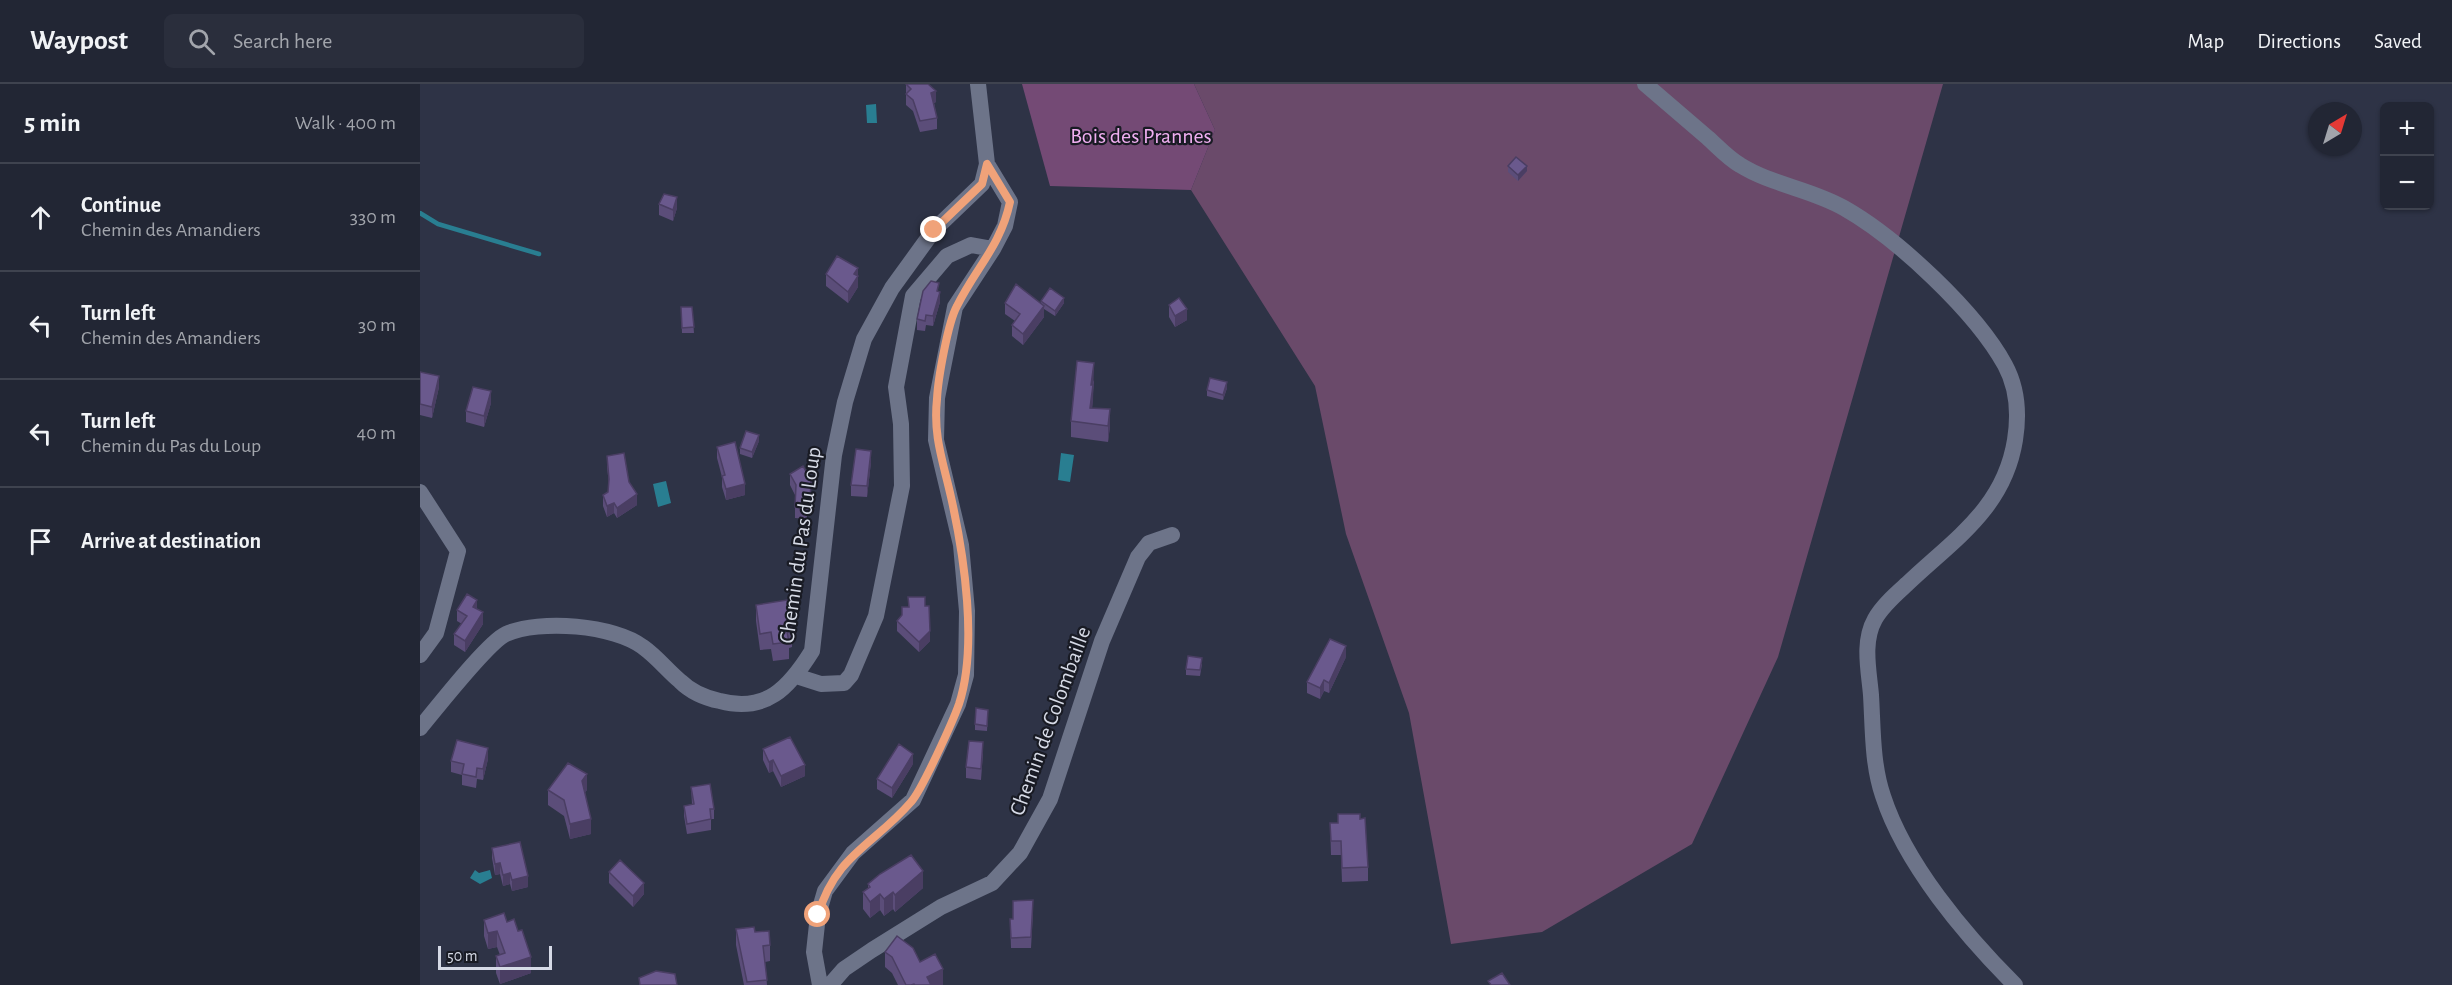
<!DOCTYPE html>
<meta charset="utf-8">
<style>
:root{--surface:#222634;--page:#2a2e3c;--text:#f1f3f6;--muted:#a2a5ac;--line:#3f434f}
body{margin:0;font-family:"Alegreya Sans",sans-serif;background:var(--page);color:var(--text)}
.controls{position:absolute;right:18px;top:18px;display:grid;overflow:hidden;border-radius:9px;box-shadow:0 2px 4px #0004}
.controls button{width:54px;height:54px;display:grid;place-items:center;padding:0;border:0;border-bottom:2px solid var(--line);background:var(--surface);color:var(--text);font:30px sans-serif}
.compass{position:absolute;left:1888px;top:18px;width:54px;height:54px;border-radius:50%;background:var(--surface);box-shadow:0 2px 4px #0004;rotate:38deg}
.scale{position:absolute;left:18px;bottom:15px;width:114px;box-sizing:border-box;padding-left:6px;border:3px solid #d6dae6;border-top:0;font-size:16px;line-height:21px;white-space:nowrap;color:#d6dae6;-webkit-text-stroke:4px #191b24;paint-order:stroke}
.stop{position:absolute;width:18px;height:18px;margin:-14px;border:4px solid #f0a279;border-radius:50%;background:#fff}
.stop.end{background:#f0a279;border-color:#fff;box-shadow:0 2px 6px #0008}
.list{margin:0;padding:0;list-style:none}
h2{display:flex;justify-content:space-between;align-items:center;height:78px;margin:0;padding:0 24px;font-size:26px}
h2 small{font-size:20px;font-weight:400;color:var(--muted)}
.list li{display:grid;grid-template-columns:39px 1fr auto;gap:18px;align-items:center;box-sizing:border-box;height:108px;padding:0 24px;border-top:2px solid var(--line)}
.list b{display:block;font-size:22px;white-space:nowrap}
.list p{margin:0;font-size:20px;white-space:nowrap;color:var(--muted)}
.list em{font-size:20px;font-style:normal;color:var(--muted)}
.icon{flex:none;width:33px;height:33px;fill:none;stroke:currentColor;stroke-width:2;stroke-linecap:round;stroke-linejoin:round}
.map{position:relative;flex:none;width:2032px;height:901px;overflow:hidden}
header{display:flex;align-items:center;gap:36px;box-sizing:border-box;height:84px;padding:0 30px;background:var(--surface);border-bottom:2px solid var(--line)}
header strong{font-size:28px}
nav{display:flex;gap:33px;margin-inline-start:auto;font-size:21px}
.search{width:420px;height:54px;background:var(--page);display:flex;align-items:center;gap:15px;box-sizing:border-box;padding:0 21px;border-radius:9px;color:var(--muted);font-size:22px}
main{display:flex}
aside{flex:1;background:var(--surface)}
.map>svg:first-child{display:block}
.green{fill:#6a4a6a}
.forest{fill:#744a75}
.water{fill:#297e91}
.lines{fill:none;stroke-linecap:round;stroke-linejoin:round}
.stream{stroke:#297e91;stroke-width:4.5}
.street{stroke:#6d7489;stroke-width:16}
.wall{fill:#5b4d79}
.shaded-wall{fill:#4a3e63}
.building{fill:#6a598d;stroke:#4a3e63;stroke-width:1.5}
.route{stroke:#f0a279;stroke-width:8}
.labels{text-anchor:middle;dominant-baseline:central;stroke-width:4.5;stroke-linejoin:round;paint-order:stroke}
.park-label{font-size:22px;fill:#f0aff1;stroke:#191b24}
.street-label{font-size:22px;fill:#d6dae6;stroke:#191b24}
</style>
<header>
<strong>Waypost</strong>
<div class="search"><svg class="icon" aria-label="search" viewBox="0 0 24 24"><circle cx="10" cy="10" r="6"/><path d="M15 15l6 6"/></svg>Search here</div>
<nav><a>Map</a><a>Directions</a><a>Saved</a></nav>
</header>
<main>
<aside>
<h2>5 min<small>Walk · 400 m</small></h2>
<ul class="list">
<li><svg class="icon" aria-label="ahead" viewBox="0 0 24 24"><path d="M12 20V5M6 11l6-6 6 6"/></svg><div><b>Continue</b><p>Chemin des Amandiers</p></div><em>330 m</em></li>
<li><svg class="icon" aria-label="left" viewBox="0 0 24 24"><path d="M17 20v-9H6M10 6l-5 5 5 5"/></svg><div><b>Turn left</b><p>Chemin des Amandiers</p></div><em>30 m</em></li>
<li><svg class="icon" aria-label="left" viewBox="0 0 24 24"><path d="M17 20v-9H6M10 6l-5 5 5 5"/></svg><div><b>Turn left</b><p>Chemin du Pas du Loup</p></div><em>40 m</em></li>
<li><svg class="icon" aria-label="arrive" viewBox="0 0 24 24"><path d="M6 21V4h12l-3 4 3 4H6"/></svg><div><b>Arrive at destination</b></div></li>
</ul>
</aside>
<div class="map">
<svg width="2032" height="901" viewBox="0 0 2032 901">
<rect width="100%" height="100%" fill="#2e3346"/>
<path class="green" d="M 774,0 L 1523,0 L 1358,573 L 1272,760 L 1122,848 L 1031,860 L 989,629 L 926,450 L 895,302 L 771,106 L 795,46 Z"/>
<path class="forest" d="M 602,0 L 774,0 L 795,46 L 771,106 L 630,102 Z"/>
<path class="water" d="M 456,20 L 457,39 L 447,39 L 446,21 Z
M 641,369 L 654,371 L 650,398 L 638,396 Z
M 246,397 L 251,419 L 238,423 L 233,400 Z
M 55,786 L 59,789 L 70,786 L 72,794 L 60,800 L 50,794 Z"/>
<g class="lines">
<path class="stream" d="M 0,129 L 18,140 L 119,170"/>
<path class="street" d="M 1225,0 C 1246,18 1267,36 1288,54 C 1298,63 1308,74 1320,81 C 1352,101 1391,105 1424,124 C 1477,154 1556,228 1585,281 C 1598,305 1599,331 1595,356 C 1584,425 1533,456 1487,500 C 1476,510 1462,522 1455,535 C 1442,558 1449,587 1451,611 C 1453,644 1452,680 1463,712 C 1485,780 1545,851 1595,901
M 0,408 L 38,467 L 16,549 L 0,571
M 376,592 L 401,600 L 424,599 L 431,591 L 456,532 L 482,402 L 481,340 L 476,303 L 493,212 L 527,172 L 551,161 L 573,165
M 0,644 C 16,625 68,558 86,550 C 120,535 194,541 223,563 C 237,573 247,586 260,597 C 271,608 285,614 300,617 C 346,629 369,604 392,567 L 414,371 L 425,318 L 444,255 L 472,204 L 514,146 L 562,100 L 567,80 L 558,0
M 400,901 L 394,868 L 398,831 L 405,807 L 433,769 L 493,716 L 538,620 L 546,591 L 547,527 L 541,461 L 516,356 L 517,314 L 535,223 L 573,165 L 585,142 L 590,118 L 567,80
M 410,901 L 424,885 L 452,866 L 521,823 L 572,799 L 600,769 L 630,715 L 682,557 L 718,473 L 729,459 L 752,451"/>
</g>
<path class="wall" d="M 486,0 L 516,18 L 514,19 L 517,34 L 517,45 L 500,48 L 493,27 L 486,21 Z
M 1088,82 L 1107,87 L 1098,97 L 1088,88 Z
M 239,120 L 257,124 L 253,137 L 239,131 Z
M 406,190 L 438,192 L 438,203 L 428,219 L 406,202 Z
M 519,207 L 520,218 L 513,242 L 506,241 L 505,247 L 497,246 L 497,235 Z
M 621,217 L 644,219 L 635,232 L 624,225 L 624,233 L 603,261 L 592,252 L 592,241 L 595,237 L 585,230 L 585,219 L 621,220 Z
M 749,221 L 767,236 L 755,243 L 749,233 Z
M 261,223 L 272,223 L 274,249 L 262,249 Z
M 0,288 L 19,303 L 12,334 L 0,331 Z
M 674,296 L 672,324 L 690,342 L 688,358 L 651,353 L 651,337 Z
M 807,304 L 803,316 L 787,312 L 787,306 Z
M 71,319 L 64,343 L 46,338 L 46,327 Z
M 339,357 L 332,374 L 320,370 L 320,364 Z
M 297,363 L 325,411 L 306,416 L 302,403 L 302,393 L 297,374 Z
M 187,372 L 209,398 L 217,421 L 197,434 L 194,429 L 187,433 L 183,422 L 183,411 L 188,408 L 189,400 L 187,383 Z
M 451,378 L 447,413 L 431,412 L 431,401 Z
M 370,390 L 391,408 L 390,428 L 387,428 L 387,435 L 375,434 L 375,411 L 370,401 Z
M 488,513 L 505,522 L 510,557 L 499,568 L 477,547 L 477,537 L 488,523 Z
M 336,521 L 372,547 L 372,563 L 369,564 L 369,575 L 353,577 L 351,565 L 340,566 L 336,537 Z
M 57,525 L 63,540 L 45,568 L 34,561 L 34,550 L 42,540 L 37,537 L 37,526 Z
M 926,573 L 909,609 L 904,607 L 900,615 L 887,609 L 887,598 Z
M 782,580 L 780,592 L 766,591 L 766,585 Z
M 568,626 L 567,647 L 555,646 L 555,640 Z
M 343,665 L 385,692 L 361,703 L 353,687 L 349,689 L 343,676 Z
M 563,669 L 561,696 L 546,694 L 546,683 Z
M 68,675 L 63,696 L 57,695 L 56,704 L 42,701 L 42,691 L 31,688 L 31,677 Z
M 493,680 L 472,714 L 457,705 L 457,695 Z
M 271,703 L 294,725 L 294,735 L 291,735 L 291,746 L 267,750 L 264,732 L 264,722 L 272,720 Z
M 128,706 L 167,706 L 165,708 L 171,750 L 150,755 L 144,732 L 128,721 Z
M 940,735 L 948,783 L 948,797 L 922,798 L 921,771 L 911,771 L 910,739 L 918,739 Z
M 72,764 L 108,803 L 92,807 L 90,800 L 83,802 L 80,790 L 75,791 L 72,774 Z
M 189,788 L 224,810 L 213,823 L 189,799 Z
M 448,800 L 503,804 L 475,828 L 473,825 L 464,832 L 460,826 L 450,834 L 443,825 L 443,808 L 448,804 Z
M 613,827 L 611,864 L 591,864 L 590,835 L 593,835 Z
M 64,836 L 87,838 L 111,889 L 80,900 L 76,889 L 76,872 L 80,871 L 77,863 L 68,865 L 64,852 Z
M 316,845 L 335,848 L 350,861 L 350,877 L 345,878 L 347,901 L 324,901 L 316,861 Z
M 465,868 L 523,885 L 523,901 L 478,901 L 472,889 L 465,883 Z"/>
<path class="shaded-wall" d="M 516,7 L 516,18 L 511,20 L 511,9 Z
M 1107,82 L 1107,87 L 1098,97 L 1098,91 Z
M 257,113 L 257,124 L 253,137 L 253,126 Z
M 438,184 L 438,203 L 428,219 L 428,208 L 434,190 Z
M 520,208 L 520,218 L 513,242 L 513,232 Z
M 644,214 L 644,219 L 635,232 L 635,227 Z
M 624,222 L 624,233 L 603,261 L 603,250 Z
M 767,225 L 767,236 L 755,243 L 755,232 Z
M 674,279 L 673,318 L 670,340 L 671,301 Z
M 19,292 L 19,303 L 12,334 L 12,323 Z
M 807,298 L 807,304 L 803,316 L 803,311 Z
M 71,307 L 71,319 L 64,343 L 64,332 Z
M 690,325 L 690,342 L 688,358 L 688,342 Z
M 339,351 L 339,357 L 332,374 L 332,368 Z
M 451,367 L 451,378 L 447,413 L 447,402 Z
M 325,400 L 325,411 L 306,416 L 306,405 Z
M 217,410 L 217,421 L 197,434 L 197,424 Z
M 194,419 L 194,429 L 187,433 L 187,422 Z
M 57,516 L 57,528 L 53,523 Z
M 63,528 L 63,540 L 45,568 L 45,557 Z
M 510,547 L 510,557 L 499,568 L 499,558 Z
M 926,562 L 926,573 L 909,609 L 909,599 Z
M 904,596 L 904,607 L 900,615 L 900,604 Z
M 68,664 L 68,675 L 63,696 L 63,685 Z
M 493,670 L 493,680 L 472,714 L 472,704 Z
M 353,676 L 353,687 L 349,689 L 349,678 Z
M 385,681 L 385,692 L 361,703 L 361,692 Z
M 167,690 L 167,706 L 162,713 L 162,697 Z
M 171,735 L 171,750 L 150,755 L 150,740 Z
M 80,779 L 80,790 L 75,791 L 75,780 Z
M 503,787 L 503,804 L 475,828 L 475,811 Z
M 90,789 L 90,800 L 83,802 L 83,791 Z
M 108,792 L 108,803 L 92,807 L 92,796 Z
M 224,799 L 224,810 L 213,823 L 213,812 Z
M 473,808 L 473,825 L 464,832 L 464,815 Z
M 460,810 L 460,826 L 450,834 L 450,818 Z
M 77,847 L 77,863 L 68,865 L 68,849 Z
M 111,873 L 111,889 L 80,900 L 80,883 Z
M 523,885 L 523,901 L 507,901 L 507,893 Z"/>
<path class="building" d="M 486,0 L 508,0 L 516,7 L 511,9 L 517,34 L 500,37 L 493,16 L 486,10 L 491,5 Z
M 1096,73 L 1107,82 L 1098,91 L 1088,82 Z
M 244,110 L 257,113 L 253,126 L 239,120 Z
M 417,172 L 438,184 L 434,190 L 438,192 L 428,208 L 406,190 Z
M 511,197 L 519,199 L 517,207 L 520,208 L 513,232 L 506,231 L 505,237 L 497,235 L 503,207 Z
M 596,200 L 624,222 L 603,250 L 592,241 L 600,230 L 585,219 Z
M 630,204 L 644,214 L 635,227 L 621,217 Z
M 759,214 L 767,225 L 755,232 L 749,221 Z
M 261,223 L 272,223 L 274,243 L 262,244 Z
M 657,277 L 674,279 L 671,301 L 673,301 L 670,324 L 690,325 L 688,342 L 651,337 Z
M 0,288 L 19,292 L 12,323 L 0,320 Z
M 790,294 L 807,298 L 803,311 L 787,306 Z
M 53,303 L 71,307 L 64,332 L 46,327 Z
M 326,347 L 339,351 L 332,368 L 320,364 Z
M 315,358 L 325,400 L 306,405 L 302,392 L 305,391 L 297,363 Z
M 436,365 L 451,367 L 447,402 L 431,401 Z
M 204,369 L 209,398 L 217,410 L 197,424 L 194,419 L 187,422 L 183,411 L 188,408 L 189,395 L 187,372 Z
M 383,382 L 391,397 L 390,417 L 387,417 L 387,424 L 375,423 L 376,401 L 370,390 Z
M 47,510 L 57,516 L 53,523 L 63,528 L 45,557 L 34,550 L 47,532 L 37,526 Z
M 488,513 L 505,513 L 505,522 L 509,522 L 510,547 L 499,558 L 477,537 L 482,531 L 482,523 L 489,523 Z
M 367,516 L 372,547 L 367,548 L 369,558 L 353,560 L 351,548 L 340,550 L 336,521 Z
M 910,555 L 926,562 L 909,599 L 904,596 L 900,604 L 887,598 Z
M 768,572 L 782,574 L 780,586 L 766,585 Z
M 556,624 L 568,626 L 567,642 L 555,640 Z
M 370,653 L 385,681 L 361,692 L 353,676 L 349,678 L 343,665 Z
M 37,656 L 68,664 L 63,685 L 57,684 L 56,693 L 42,690 L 44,680 L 31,677 Z
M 549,657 L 563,658 L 561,685 L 546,683 Z
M 479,660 L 493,670 L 472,704 L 457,695 Z
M 148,679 L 167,690 L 162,697 L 171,735 L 150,740 L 144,716 L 128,706 Z
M 290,700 L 294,725 L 290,725 L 291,735 L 267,740 L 264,722 L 274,720 L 271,703 Z
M 918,730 L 940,730 L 940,735 L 945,734 L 948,783 L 922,784 L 921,757 L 911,757 L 910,739 L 918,739 Z
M 100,758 L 108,792 L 92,796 L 90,789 L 83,791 L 80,779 L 75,780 L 72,764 Z
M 491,771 L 503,787 L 475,811 L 473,808 L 464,815 L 460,810 L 450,818 L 443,808 L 450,803 L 448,800 L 460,790 Z
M 200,776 L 224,799 L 213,812 L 189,788 Z
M 613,816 L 611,853 L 591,854 L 590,835 L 593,835 L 593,817 Z
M 84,829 L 87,838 L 94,835 L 98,847 L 102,846 L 111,873 L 80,883 L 76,872 L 85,869 L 77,847 L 68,849 L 64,836 Z
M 334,843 L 335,848 L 349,847 L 350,861 L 343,862 L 347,896 L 327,898 L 316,845 Z
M 477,852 L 493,864 L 500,878 L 515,870 L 523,885 L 507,893 L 511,901 L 495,901 L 494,900 L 491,901 L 486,901 L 472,873 L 465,868 Z
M 236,887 L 255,890 L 257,901 L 220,901 L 219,894 Z
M 1082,889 L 1090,901 L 1071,901 L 1068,897 Z"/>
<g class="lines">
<path class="route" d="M 398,831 C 416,770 454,761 491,718 C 502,706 533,637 539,620 C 558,562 544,471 531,413 C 523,377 513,352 517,315 C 518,295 528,238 537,222 C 556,184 581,161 590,118 L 567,80 L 562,100 L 514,146"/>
</g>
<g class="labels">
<g class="park-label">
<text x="721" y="52">Bois des Prannes</text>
</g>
<g class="street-label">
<text transform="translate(380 461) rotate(-82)">Chemin du Pas du Loup</text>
<text transform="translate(630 637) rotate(-70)">Chemin de Colombaille</text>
</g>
</g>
</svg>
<div class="controls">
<button>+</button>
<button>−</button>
</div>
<svg class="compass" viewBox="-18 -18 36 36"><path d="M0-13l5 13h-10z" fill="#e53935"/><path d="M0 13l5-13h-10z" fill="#a2a5ac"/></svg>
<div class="scale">50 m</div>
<div class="stop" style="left:398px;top:831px"></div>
<div class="stop end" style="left:514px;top:146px"></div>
</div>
</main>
